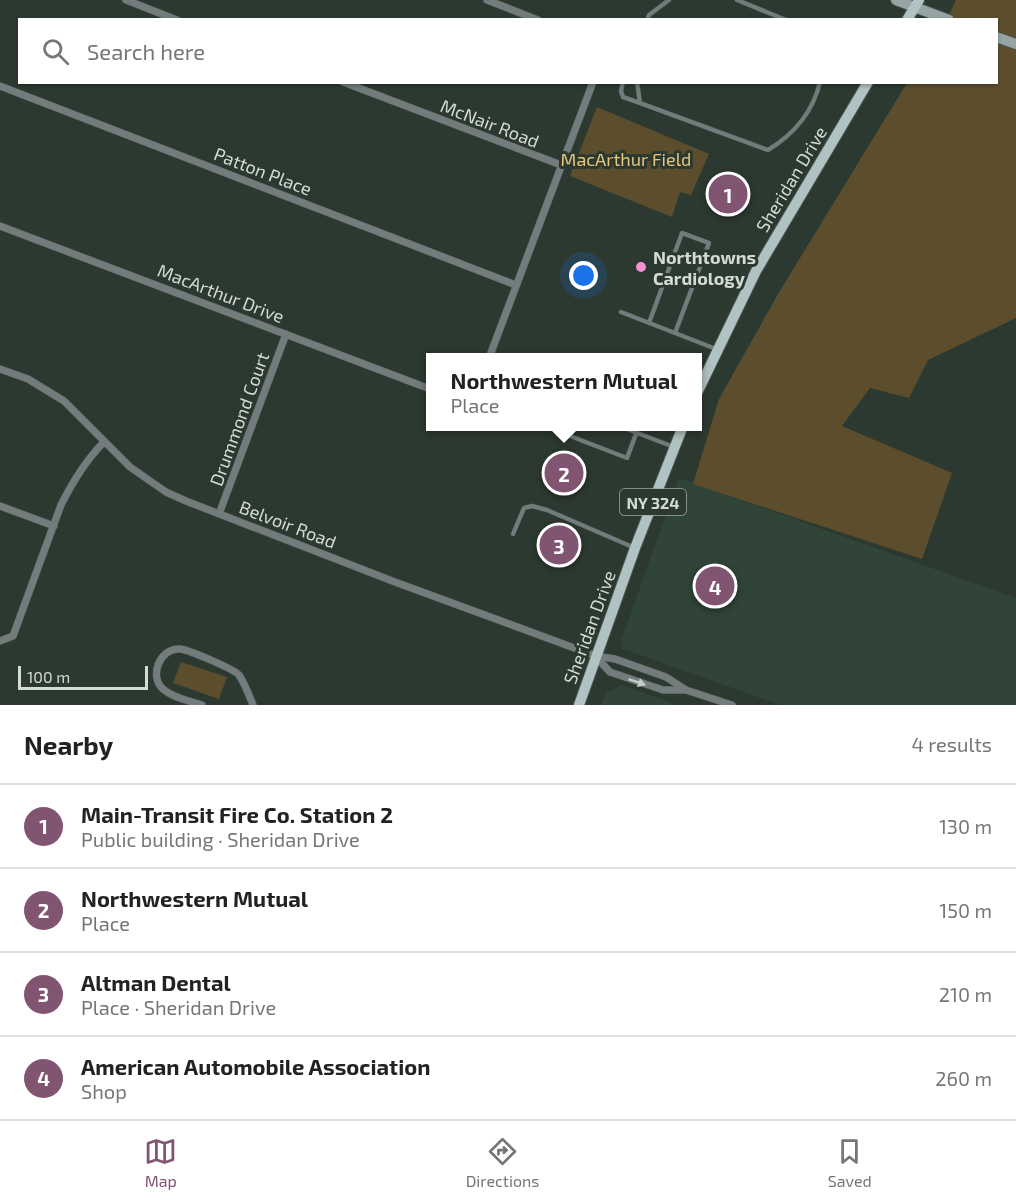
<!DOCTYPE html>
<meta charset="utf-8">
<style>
:root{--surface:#fff;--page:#f6f6f6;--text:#222;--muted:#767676;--line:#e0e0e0;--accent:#815471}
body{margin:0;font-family:"Exo 2",sans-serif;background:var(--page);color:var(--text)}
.scale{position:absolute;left:18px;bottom:15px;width:130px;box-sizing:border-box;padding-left:6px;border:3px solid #d2dbd5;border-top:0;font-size:16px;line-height:21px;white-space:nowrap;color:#d2dbd5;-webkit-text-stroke:4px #2c3930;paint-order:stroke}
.you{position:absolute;left:584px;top:276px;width:21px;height:21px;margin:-15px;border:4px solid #fff;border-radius:50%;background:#1a73e8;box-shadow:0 0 0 9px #1a73e833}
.badge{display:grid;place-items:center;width:39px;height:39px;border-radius:50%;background:var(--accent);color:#fff;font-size:20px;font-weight:700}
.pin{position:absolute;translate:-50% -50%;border:3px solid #fff;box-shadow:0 2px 6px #0006}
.popup{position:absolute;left:426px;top:353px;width:276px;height:78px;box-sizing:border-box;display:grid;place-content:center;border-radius:0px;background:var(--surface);filter:drop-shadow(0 2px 4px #0005);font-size:20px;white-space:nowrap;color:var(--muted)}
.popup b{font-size:22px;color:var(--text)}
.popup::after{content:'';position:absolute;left:50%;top:100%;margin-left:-12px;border:12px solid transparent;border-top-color:var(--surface)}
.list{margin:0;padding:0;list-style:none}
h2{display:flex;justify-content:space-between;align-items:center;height:78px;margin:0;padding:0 24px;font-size:26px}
h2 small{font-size:20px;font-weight:400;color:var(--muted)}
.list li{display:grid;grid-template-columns:39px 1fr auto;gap:18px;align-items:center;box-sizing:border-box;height:84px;padding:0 24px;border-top:2px solid var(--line)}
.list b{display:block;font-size:22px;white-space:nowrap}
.list p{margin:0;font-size:20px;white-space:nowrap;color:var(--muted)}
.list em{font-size:20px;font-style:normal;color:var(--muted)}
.icon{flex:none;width:33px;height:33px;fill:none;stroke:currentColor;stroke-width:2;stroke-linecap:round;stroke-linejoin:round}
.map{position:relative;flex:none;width:1016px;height:705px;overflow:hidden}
.search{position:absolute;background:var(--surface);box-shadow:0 2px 4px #0004;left:18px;right:18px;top:18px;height:66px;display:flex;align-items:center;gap:15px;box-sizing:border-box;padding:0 21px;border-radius:0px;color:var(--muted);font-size:22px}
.sheet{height:414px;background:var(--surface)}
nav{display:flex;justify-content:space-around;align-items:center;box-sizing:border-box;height:84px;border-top:2px solid var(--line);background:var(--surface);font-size:16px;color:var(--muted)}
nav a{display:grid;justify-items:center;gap:3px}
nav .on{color:var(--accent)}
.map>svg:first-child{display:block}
.built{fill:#304437}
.green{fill:#5c4e2d}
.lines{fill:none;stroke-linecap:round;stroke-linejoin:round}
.lane-casing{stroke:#4a564e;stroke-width:5}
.street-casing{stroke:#4a564e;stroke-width:8}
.secondary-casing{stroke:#4a564e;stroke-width:12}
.primary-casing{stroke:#4a564e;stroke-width:12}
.lane{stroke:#737c7c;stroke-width:4}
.street{stroke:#737c7c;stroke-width:7}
.secondary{stroke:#96a4a3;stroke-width:10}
.primary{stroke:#b0c2c1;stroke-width:10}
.oneway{fill:#c4cdc8}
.poi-dot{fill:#f590d1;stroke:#2c3930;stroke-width:2}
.labels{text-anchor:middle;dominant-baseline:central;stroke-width:6;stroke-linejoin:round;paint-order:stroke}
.shield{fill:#2c3930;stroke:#a0aaa4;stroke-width:1.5}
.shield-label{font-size:16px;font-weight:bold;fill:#d2dbd5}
.street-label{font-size:18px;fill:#d2dbd5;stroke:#2c3930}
.park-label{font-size:18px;fill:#e6c67d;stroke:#2c3930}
.poi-label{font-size:18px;font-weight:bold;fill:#d2dbd5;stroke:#2c3930;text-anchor:start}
</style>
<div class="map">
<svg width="1016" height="705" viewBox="0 0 1016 705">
<rect width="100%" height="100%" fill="#2c3930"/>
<path class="built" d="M 679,478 L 1016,598 L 1016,705 L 780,705 L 623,649 L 621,641 Z
M 622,685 L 677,705 L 601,705 L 606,693 Z"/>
<path class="green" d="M 956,0 L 1016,0 L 1016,318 L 928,360 L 909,398 L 870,388 L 842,426 L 952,473 L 922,559 L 693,484 L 719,399 L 778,294 L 907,83 L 996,82 L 996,20 L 947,19 Z
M 597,107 L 709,154 L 691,195 L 680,192 L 672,217 L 570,176 Z
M 181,662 L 227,677 L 219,699 L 173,683 Z"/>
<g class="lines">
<g class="lane-casing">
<path id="lane" d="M 737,0 L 786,20
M 647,20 L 649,15 L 669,0
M 623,82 L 621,91 L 623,97 L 640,103
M 637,82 L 640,103 L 768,150 C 793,135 813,112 820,82
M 621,312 L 716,349
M 649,323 L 682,233 L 709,243 L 675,333
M 574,426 L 570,436 L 627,458 L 636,434
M 619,426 L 674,447
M 513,534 L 524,508 L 532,506 L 547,510 L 635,548"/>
</g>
<g class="street-casing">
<path id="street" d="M 126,0 L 177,20
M 487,0 L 538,20
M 343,82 L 561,165
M 0,86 L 516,285
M 0,226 L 430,389
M 489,358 L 593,82
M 0,369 L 28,379 L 64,401 L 130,467 L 166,492 L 186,501 L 395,582 L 577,649 L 596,656 L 615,659 L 666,677 L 686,690 L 732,705
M 0,506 L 54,526
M 219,514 L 286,334
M 0,641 L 13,636 L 61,505 C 73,481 85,461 104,442
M 596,657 L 610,672 L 663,690 L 686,690
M 202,705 C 190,701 173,698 163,689 C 149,677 159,648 180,649 C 189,650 234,669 239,675 C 245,684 249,695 253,705"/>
</g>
<g class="secondary-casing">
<path id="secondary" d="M 896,0 L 949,20
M 996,37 L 1016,44"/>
</g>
<g class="primary-casing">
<path id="primary" d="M 907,20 L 919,0
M 698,391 L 756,271 L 868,82
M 579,705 L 635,548 L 683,426"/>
</g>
<use href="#lane" class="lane"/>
<use href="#street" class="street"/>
<use href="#secondary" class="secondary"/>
<use href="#primary" class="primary"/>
</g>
<defs><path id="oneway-solid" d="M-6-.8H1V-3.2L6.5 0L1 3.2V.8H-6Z" transform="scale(1.5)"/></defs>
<use class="oneway" href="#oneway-solid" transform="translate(637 682) rotate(19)"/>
<circle class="poi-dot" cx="641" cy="267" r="6"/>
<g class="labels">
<rect class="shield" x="620" y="489" width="66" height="26" rx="4.5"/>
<g class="shield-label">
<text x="653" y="502">NY 324</text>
</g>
<g class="street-label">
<text transform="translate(490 123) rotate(21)">McNair Road</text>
<text transform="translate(263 171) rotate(21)">Patton Place</text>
<text transform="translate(791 179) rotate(-59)">Sheridan Drive</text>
<text transform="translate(221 293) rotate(21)">MacArthur Drive</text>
<text transform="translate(239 419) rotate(-70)">Drummond Court</text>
<text transform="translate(288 524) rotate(21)">Belvoir Road</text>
<text transform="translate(589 627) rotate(-70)">Sheridan Drive</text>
</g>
<g class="park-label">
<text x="626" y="159">MacArthur Field</text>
</g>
<g class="poi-label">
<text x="653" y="257">Northtowns<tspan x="653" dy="21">Cardiology</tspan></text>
</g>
</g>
</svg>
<div class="scale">100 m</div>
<div class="you"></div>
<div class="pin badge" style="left:728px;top:194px">1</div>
<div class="pin badge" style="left:564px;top:473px">2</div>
<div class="popup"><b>Northwestern Mutual</b>Place</div>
<div class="pin badge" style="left:559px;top:545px">3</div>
<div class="pin badge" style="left:715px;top:586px">4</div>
<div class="search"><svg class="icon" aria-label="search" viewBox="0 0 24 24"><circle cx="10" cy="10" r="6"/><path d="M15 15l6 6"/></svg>Search here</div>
</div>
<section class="sheet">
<h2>Nearby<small>4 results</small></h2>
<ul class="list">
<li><span class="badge">1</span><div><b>Main-Transit Fire Co. Station 2</b><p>Public building · Sheridan Drive</p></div><em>130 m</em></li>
<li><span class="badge">2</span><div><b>Northwestern Mutual</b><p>Place</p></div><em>150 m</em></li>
<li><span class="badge">3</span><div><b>Altman Dental</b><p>Place · Sheridan Drive</p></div><em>210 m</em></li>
<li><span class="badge">4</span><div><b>American Automobile Association</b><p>Shop</p></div><em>260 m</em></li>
</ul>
</section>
<nav>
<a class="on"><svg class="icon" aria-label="map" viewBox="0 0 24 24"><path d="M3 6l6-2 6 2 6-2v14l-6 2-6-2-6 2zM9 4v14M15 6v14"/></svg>Map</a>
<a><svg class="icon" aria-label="directions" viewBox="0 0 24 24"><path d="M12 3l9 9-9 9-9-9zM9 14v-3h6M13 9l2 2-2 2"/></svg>Directions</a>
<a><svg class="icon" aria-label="saved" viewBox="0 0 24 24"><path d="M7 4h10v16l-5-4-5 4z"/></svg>Saved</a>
</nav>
